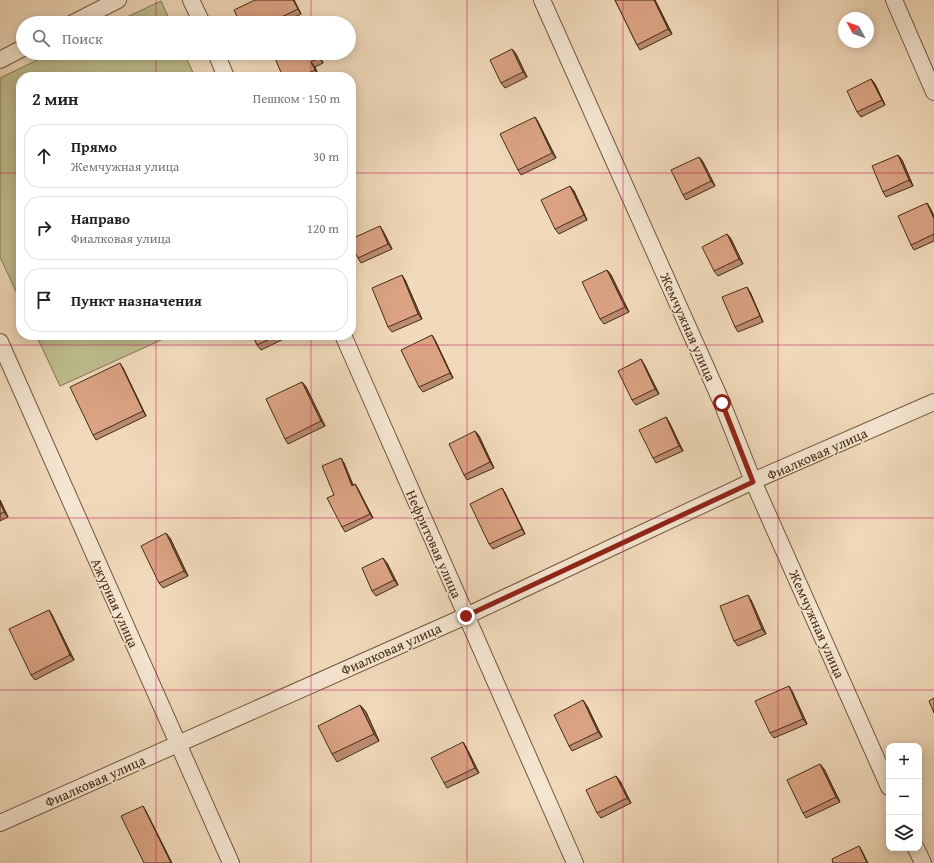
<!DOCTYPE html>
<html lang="ru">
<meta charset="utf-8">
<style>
:root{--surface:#fff;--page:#f6f6f6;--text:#202124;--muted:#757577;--line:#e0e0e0}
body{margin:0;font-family:"Gentium Book Plus",serif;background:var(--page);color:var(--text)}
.controls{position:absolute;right:12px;bottom:12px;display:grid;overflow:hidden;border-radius:8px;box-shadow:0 2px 10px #0003}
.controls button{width:36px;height:36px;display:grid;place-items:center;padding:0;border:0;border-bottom:1px solid var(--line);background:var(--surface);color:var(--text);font:20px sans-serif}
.compass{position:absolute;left:838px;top:12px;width:36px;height:36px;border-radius:50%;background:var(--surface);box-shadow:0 2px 10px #0003;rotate:311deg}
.stop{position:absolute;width:12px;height:12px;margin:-9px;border:3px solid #8f2418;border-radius:50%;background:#fff}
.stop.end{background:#8f2418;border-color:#fff;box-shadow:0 1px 4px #0008}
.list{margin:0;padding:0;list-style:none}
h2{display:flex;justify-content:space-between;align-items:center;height:52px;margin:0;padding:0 16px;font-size:17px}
h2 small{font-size:13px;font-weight:400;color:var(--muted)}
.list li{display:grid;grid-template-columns:26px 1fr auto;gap:12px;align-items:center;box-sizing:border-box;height:64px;margin:0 8px 8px;padding:0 8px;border:1px solid var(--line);border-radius:16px}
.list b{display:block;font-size:15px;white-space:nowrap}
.list p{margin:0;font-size:13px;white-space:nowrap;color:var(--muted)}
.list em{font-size:13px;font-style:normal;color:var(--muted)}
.icon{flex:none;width:22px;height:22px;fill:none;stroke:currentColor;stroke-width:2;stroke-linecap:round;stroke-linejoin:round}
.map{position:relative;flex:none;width:934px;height:863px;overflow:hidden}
.search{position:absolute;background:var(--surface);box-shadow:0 2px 10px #0003;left:16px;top:16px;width:340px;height:44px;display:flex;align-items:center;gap:10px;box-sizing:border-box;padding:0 14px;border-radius:22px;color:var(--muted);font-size:15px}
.panel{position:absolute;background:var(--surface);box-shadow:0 2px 10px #0003;left:16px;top:72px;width:340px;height:268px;border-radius:16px}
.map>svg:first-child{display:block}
.green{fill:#bfbe8d;stroke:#827550}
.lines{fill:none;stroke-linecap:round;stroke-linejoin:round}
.street-casing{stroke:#70583d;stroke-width:18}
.street{stroke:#f6e7d3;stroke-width:16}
.wall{fill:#bc8c71;stroke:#452c13}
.shaded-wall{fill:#99725c;stroke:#452c13}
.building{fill:#dba383;stroke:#452c13}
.route{stroke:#8f2418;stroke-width:5}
.grid{fill:none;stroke:#c2185b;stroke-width:1;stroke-opacity:0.55}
.labels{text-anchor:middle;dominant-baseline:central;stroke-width:3;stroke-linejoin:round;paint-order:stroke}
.street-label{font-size:14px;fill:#452c13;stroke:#f6e7d3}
</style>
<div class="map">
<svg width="934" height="863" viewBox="0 0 934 863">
<rect width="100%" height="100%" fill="#f1dabb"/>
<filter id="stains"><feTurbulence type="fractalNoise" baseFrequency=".005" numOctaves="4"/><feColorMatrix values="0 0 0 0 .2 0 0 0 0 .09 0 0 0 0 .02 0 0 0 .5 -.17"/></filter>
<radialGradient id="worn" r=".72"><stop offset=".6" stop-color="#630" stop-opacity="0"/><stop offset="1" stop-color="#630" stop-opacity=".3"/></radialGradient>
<path class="green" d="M 161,1 L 171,23 L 114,23 Z
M 52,53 L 184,53 L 195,77 L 21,77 L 21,302 L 0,257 L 0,78 Z
M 36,335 L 172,335 L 60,386 Z"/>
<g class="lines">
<g class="street-casing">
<path id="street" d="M 191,0 L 202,23
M 542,0 L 722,403 L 753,481 L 889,787
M 894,0 L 934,92
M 73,23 L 118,0
M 216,53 L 226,77
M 0,60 L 23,48
M 343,335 L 575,863
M 0,342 L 231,863
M 0,823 L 466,616 L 753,481 L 934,402
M 916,848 L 923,863"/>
</g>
<use href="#street" class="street"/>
</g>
<path class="wall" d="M 294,0 L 301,14 L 283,23 L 240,23 Z
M 615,0 L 655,0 L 672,34 L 640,50 L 637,45 Z
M 512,49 L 516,54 L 527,77 L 505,88 L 501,83 Z
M 318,53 L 323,63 L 315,67 L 318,75 L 315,77 L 283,77 Z
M 871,79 L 875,84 L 885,105 L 861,117 L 857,112 Z
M 535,117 L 538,122 L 556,158 L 521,175 L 518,170 Z
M 898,155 L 902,160 L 913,186 L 886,197 L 883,192 Z
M 699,157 L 703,162 L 715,186 L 686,200 L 683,195 Z
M 574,191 L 587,220 L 559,234 L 555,229 Z
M 927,203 L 930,208 L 934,216 L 934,241 L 914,250 L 911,245 Z
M 383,231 L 392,249 L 361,263 L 358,258 Z
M 727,234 L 731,239 L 743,264 L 718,276 L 714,271 Z
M 607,270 L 611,275 L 629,312 L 604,324 L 600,319 Z
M 405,280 L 422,319 L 392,332 L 388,327 Z
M 750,292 L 763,322 L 738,332 L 735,327 Z
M 253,335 L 287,335 L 288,337 L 261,350 L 257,345 Z
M 435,340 L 453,378 L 423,392 L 419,387 Z
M 644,364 L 659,394 L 636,405 L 632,400 Z
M 123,368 L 146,416 L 96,440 L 93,435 Z
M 302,382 L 306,387 L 325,426 L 288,444 L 285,439 Z
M 666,417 L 669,422 L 683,451 L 656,463 L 653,458 Z
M 475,431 L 479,436 L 494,468 L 467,480 L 464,475 Z
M 344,463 L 353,485 L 355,484 L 358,489 L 373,518 L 345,532 L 342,527 L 334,495 Z
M 502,488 L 505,493 L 525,534 L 493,549 L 489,544 Z
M 0,500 L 8,517 L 0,521 Z
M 170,538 L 188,576 L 163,588 L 159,583 Z
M 387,563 L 398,585 L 376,596 L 372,591 Z
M 751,600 L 766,634 L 738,646 L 734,641 Z
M 49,610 L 52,615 L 74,660 L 35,680 L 31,675 Z
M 792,691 L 807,724 L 774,738 L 770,733 Z
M 360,705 L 366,712 L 379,741 L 337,762 L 332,754 Z
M 587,706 L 602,737 L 572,751 L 569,746 Z
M 463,742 L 466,747 L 479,773 L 447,788 L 444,783 Z
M 824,769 L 840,802 L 806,818 L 803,813 Z
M 620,781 L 631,803 L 601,818 L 597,813 Z"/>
<path class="shaded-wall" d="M 293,0 L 294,0 L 301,14 L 298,9 Z
M 654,0 L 655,0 L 672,34 L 668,29 Z
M 512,49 L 516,54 L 527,77 L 523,72 Z
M 317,53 L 318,53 L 323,63 L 319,58 Z
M 311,62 L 315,67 L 318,75 L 315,70 Z
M 871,79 L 875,84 L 885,105 L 882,100 Z
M 535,117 L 538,122 L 556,158 L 552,153 Z
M 898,155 L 902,160 L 913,186 L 909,180 Z
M 699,157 L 703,162 L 715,186 L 711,181 Z
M 570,186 L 574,191 L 587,220 L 584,215 Z
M 927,203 L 930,208 L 934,216 L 934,219 Z
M 380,226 L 383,231 L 392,249 L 388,244 Z
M 727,234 L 731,239 L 743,264 L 739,259 Z
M 607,270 L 611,275 L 629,312 L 625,307 Z
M 402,275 L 405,280 L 422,319 L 418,314 Z
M 747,287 L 750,292 L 763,322 L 760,316 Z
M 432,335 L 435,340 L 453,378 L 450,373 Z
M 641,359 L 644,364 L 659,394 L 655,389 Z
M 120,363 L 123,368 L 146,416 L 143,411 Z
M 302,382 L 306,387 L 325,426 L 321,421 Z
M 666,417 L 669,422 L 683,451 L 679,446 Z
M 475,431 L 479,436 L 494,468 L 490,462 Z
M 341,458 L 344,463 L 355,490 L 352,486 Z
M 355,484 L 358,489 L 373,518 L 370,514 Z
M 502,488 L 505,493 L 525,534 L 522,529 Z
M 0,500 L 8,517 L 4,512 L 0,503 Z
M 166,533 L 170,538 L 188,576 L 184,571 Z
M 383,558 L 387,563 L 398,585 L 394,580 Z
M 748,595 L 751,600 L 766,634 L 762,629 Z
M 49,610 L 52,615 L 74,660 L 70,655 Z
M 789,686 L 792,691 L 807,724 L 803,719 Z
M 583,700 L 587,706 L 602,737 L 598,732 Z
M 360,705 L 366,712 L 379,741 L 374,734 Z
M 463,742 L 466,747 L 479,773 L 475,768 Z
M 820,764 L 824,769 L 840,802 L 836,797 Z
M 616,776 L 620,781 L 631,803 L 627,798 Z
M 143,806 L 146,811 L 172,863 L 171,863 Z
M 859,846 L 862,851 L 868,863 L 867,863 Z"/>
<path class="building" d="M 255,0 L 293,0 L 298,9 L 269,23 L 240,23 L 234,10 Z
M 615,0 L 654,0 L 668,29 L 637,45 Z
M 512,49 L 523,72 L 501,83 L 490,60 Z
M 280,53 L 317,53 L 319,58 L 311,62 L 315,70 L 300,77 L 283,77 L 274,56 Z
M 871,79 L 882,100 L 857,112 L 847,91 Z
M 535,117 L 552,153 L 518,170 L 500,134 Z
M 898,155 L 909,180 L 883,192 L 872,166 Z
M 699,157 L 711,181 L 683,195 L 671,170 Z
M 570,186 L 584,215 L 555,229 L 541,200 Z
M 927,203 L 934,219 L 934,234 L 911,245 L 898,216 Z
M 380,226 L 388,244 L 358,258 L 351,245 L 351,239 Z
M 727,234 L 739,259 L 714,271 L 702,247 Z
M 607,270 L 625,307 L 600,319 L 582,282 Z
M 402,275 L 418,314 L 388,327 L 372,288 Z
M 747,287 L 760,316 L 735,327 L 722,297 Z
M 253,335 L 278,335 L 257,345 Z
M 432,335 L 450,373 L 419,387 L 401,350 Z
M 641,359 L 655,389 L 632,400 L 618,371 Z
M 120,363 L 143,411 L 93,435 L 70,387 Z
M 302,382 L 321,421 L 285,439 L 266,399 Z
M 666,417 L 679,446 L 653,458 L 639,430 Z
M 475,431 L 490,462 L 464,475 L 449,444 Z
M 341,458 L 352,486 L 355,484 L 370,514 L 342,527 L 327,498 L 334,495 L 322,466 Z
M 502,488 L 522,529 L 489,544 L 470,504 Z
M 0,503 L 4,512 L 0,514 Z
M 166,533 L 184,571 L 159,583 L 141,546 Z
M 383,558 L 394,580 L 372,591 L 362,568 Z
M 748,595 L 762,629 L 734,641 L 720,606 Z
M 49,610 L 70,655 L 31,675 L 9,629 Z
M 789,686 L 803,719 L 770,733 L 755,701 Z
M 934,698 L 934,713 L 929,701 Z
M 583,700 L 598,732 L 569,746 L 554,715 Z
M 360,705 L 374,734 L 332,754 L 318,726 Z
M 463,742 L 475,768 L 444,783 L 431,758 Z
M 820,764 L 836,797 L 803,813 L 787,780 Z
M 616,776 L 627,798 L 597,813 L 586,790 Z
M 143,806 L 171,863 L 144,863 L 121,816 Z
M 859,846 L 867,863 L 833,863 L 832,859 Z"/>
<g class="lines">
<path class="route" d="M 466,616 L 753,482 L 722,403"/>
</g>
<path class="grid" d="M 156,0 L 156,23M 311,0 L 311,23M 467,0 L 467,863M 623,0 L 623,863M 778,0 L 778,863M 156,53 L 156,77M 311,53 L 311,77M 0,173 L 21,173M 351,173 L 934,173M 156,335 L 156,863M 311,335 L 311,863M 0,345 L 934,345M 0,518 L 934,518M 0,690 L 934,690"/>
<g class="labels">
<g class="street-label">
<text transform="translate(688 327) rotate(66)">Жемчужная улица</text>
<text transform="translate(817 454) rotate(-24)">Фиалковая улица</text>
<text transform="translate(434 544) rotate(66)">Нефритовая улица</text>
<text transform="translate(115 603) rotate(66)">Ажурная улица</text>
<text transform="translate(817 624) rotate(66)">Жемчужная улица</text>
<text transform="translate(391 649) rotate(-24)">Фиалковая улица</text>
<text transform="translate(95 781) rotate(-24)">Фиалковая улица</text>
</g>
</g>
<rect width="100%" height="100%" filter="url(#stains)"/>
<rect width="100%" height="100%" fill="url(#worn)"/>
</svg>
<div class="controls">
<button>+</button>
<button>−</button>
<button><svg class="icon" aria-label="layers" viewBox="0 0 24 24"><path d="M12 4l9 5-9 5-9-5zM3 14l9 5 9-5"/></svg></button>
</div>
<svg class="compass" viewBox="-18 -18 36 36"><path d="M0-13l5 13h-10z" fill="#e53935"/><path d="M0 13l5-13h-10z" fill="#757577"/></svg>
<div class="stop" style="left:722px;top:403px"></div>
<div class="stop end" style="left:466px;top:616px"></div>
<div class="search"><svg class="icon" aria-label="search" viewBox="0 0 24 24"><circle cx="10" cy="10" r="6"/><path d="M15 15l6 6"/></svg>Поиск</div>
<section class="panel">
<h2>2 мин<small>Пешком · 150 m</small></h2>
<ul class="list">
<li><svg class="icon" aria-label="ahead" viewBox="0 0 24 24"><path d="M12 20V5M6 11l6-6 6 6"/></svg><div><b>Прямо</b><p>Жемчужная улица</p></div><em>30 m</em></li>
<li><svg class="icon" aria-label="right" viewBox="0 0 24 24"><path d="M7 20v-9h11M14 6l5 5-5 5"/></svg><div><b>Направо</b><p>Фиалковая улица</p></div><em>120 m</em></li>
<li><svg class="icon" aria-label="arrive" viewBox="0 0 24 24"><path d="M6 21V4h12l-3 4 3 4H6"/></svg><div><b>Пункт назначения</b></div></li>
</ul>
</section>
</div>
